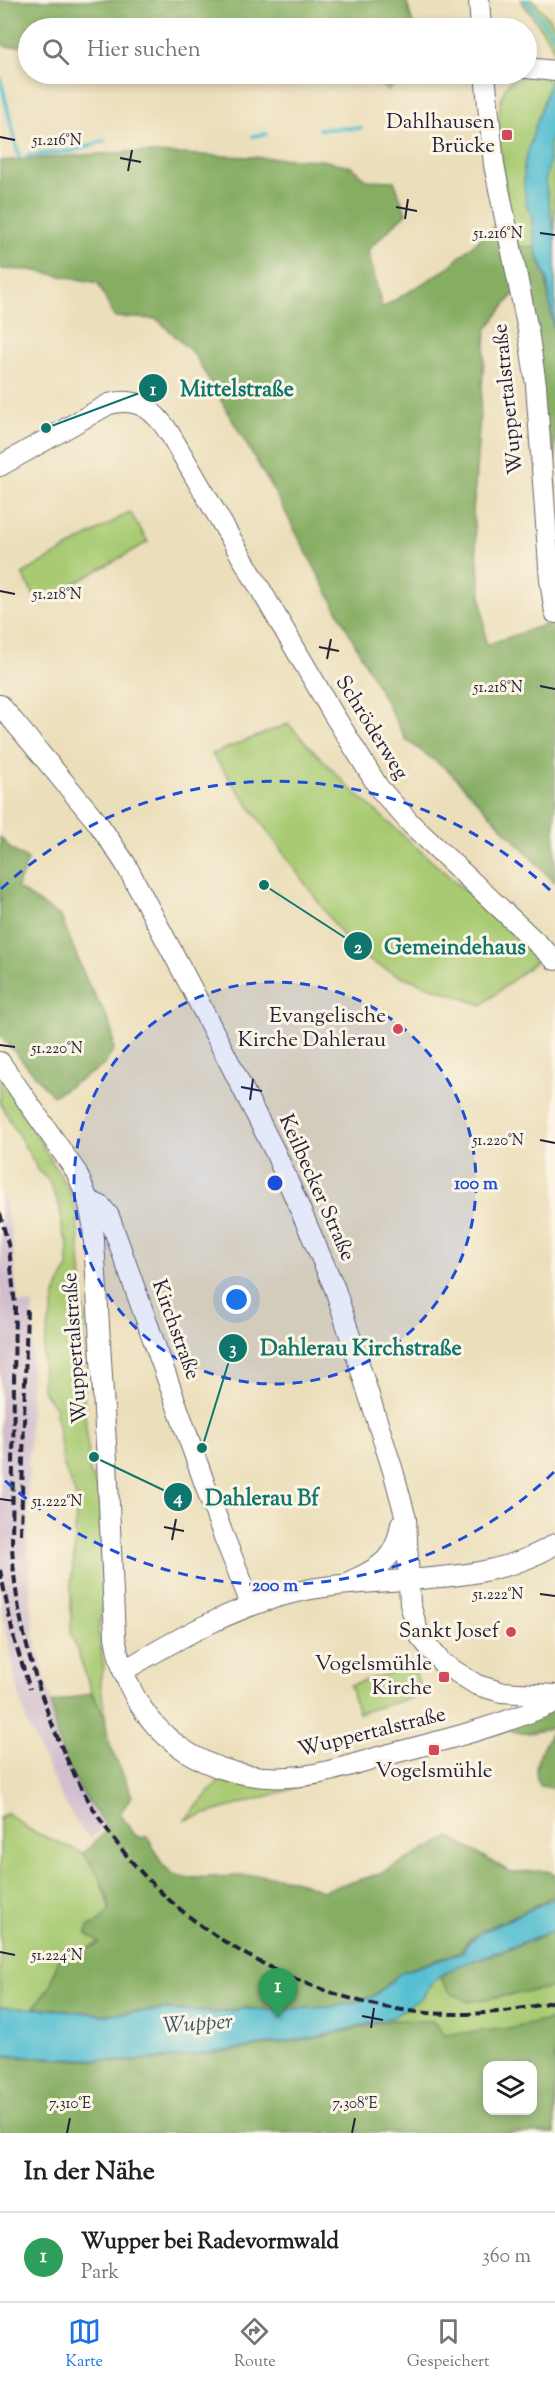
<!DOCTYPE html>
<html lang="de">
<meta charset="utf-8">
<style>
:root{--surface:#fff;--page:#f2f2f2;--text:#202124;--muted:#757577;--line:#e0e0e0;--accent:#1a73e8}
body{margin:0;font-family:"Sorts Mill Goudy",serif;background:var(--page);color:var(--text)}
.controls{position:absolute;right:18px;bottom:18px;display:grid;overflow:hidden;border-radius:12px;box-shadow:0 3px 9px #0003}
.controls button{width:54px;height:54px;display:grid;place-items:center;padding:0;border:0;border-bottom:2px solid var(--line);background:var(--surface);color:var(--text);font:30px sans-serif}
.you{position:absolute;left:237px;top:1300px;width:21px;height:21px;margin:-15px;border:4px solid #fff;border-radius:50%;background:#1a73e8;box-shadow:0 0 0 9px #1a73e833}
.badge{display:grid;place-items:center;width:39px;height:39px;border-radius:50%;background:var(--accent);color:#fff;font-size:20px;font-weight:700}
.pin{position:absolute;translate:-50% -50px;filter:drop-shadow(0 2px 3px #0008)}
.pin::after{content:'';position:absolute;top:32px;width:21px;height:18px;background:inherit;clip-path:polygon(0 0,100% 0,50% 100%)}
.list{margin:0;padding:0;list-style:none}
h2{display:flex;justify-content:space-between;align-items:center;height:78px;margin:0;padding:0 24px;font-size:26px}
h2 small{font-size:20px;font-weight:400;color:var(--muted)}
.list li{display:grid;grid-template-columns:39px 1fr auto;gap:18px;align-items:center;box-sizing:border-box;height:90px;padding:0 24px;border-top:2px solid var(--line)}
.list b{display:block;font-size:22px;white-space:nowrap}
.list p{margin:0;font-size:20px;white-space:nowrap;color:var(--muted)}
.list em{font-size:20px;font-style:normal;color:var(--muted)}
.icon{flex:none;width:33px;height:33px;fill:none;stroke:currentColor;stroke-width:2;stroke-linecap:round;stroke-linejoin:round}
.map{position:relative;flex:none;width:555px;height:2133px;overflow:hidden}
.search{position:absolute;background:var(--surface);box-shadow:0 3px 9px #0003;left:18px;right:18px;top:18px;height:66px;display:flex;align-items:center;gap:15px;box-sizing:border-box;padding:0 21px;border-radius:33px;color:var(--muted);font-size:22px}
.sheet{height:168px;background:var(--surface)}
nav{display:flex;justify-content:space-around;align-items:center;box-sizing:border-box;height:84px;border-top:2px solid var(--line);background:var(--surface);font-size:16px;color:var(--muted)}
nav a{display:grid;justify-items:center;gap:3px}
nav .on{color:var(--accent)}
.map>svg:first-child{display:block}
.industrial{fill:#d0bdcd}
.green{fill:#a8ca72;stroke:#657656;stroke-width:1.5}
.forest{fill:#86ae64;stroke:#546850;stroke-width:1.5;fill-rule:evenodd}
.water{fill:#55bfd1;stroke:#3c7086;stroke-width:1.5}
.lines{fill:none;stroke-linecap:round;stroke-linejoin:round}
.stream{stroke:#55bfd1;stroke-width:4}
.secondary-casing{stroke:#686467;stroke-width:22}
.secondary{stroke:#fff;stroke-width:20}
.rail{stroke:#22223b;stroke-width:4;stroke-dasharray:9 4.5;stroke-linecap:butt}
.ticks{fill:none;stroke:#22223b;stroke-width:2}
.ring{fill:none;stroke:#1d4ed8;stroke-width:3;stroke-dasharray:10 8}
.poi-dot{fill:#d1495b;stroke:#fcf5e5;stroke-width:2}
.labels{text-anchor:middle;dominant-baseline:central;stroke-width:6;stroke-linejoin:round;paint-order:stroke}
.poi-label{font-size:21px;fill:#22223b;stroke:#fcf5e5;text-anchor:end}
.street-label{font-size:21px;fill:#22223b;stroke:#fcf5e5}
.water-label{font-size:22px;font-style:italic;fill:#345970;stroke:#fcf5e5}
.ticks-label{font-size:15px;text-anchor:middle;fill:#22223b;stroke:#fcf5e5;stroke-width:6;stroke-linejoin:round;paint-order:stroke}
.centre{fill:#1d4ed8;stroke:#fcf5e5;stroke-width:3}
.ring-label{font-size:18px;text-anchor:middle;font-weight:bold;fill:#1d4ed8;stroke:#fcf5e5;stroke-width:6;stroke-linejoin:round;paint-order:stroke}
.leader{fill:none;stroke:#0f766e;stroke-width:2}
.callout-dot{fill:#0f766e;stroke:#fcf5e5;stroke-width:2}
.mark-label{font-size:18px;text-anchor:middle;font-weight:bold;fill:#fff}
.callout-label{font-size:22px;text-anchor:middle;font-weight:bold;fill:#0f766e;stroke:#fcf5e5;stroke-width:6;stroke-linejoin:round;paint-order:stroke}
</style>
<div class="map">
<svg width="555" height="2133" viewBox="0 0 555 2133">
<rect width="100%" height="100%" fill="#fcf5e5"/>
<filter id="ink" filterUnits="userSpaceOnUse"><feTurbulence type="fractalNoise" baseFrequency=".0167" numOctaves="2"/><feDisplacementMap in="SourceGraphic" scale="12" xChannelSelector="R" yChannelSelector="G"/><feConvolveMatrix kernelMatrix="1 2 1 2 8 2 1 2 1" color-interpolation-filters="sRGB"/></filter>
<filter id="wash" filterUnits="userSpaceOnUse"><feTurbulence type="fractalNoise" baseFrequency=".008" numOctaves="4" result="noise"/><feDisplacementMap in="SourceGraphic" scale="24" xChannelSelector="R" yChannelSelector="G"/><feGaussianBlur stdDeviation="1.35" result="paint"/><feColorMatrix in="noise" values="0 0 0 0 0 0 0 0 0 0 0 0 0 0 0 0 0 1.4 0 .05"/><feComposite in="paint" operator="in"/></filter>
<g filter="url(#wash)">
<rect width="100%" height="100%" fill="#ebdeba"/>
<path class="industrial" d="M 0,1194 L 2,1194 L 11,1229 L 18,1303 L 33,1304 L 27,1532 L 34,1635 L 52,1703 L 53,1722 L 58,1745 L 79,1787 L 94,1812 L 105,1825 L 90,1839 L 78,1825 L 62,1798 L 27,1723 L 16,1683 L 0,1594 Z"/>
<path class="green" d="M 521,0 L 533,0 L 555,26 L 555,54 L 550,41 Z
M 555,67 L 555,559 L 500,149 C 500,126 493,88 518,76 C 529,71 543,69 555,67 Z
M 130,512 L 148,542 L 39,604 L 22,574 Z
M 288,724 L 349,787 L 540,958 L 482,1005 L 395,974 L 355,953 L 212,754 Z
M 0,1073 L 69,1190 L 77,1214 L 85,1324 L 84,1402 L 90,1473 L 100,1494 L 104,1600 L 98,1631 L 104,1668 L 100,1679 L 105,1716 L 92,1693 L 71,1633 L 71,1583 L 75,1548 L 76,1496 L 64,1466 L 55,1407 L 42,1389 L 43,1351 L 56,1292 L 68,1267 L 68,1242 L 63,1234 L 60,1208 L 49,1181 L 39,1171 L 0,1103 Z
M 414,1666 L 422,1695 L 358,1713 L 350,1685 Z
M 227,1771 L 299,1786 L 289,1790 L 185,1820 Z
M 8,1813 L 30,1830 L 83,1853 L 98,1874 L 110,1909 L 99,1921 L 88,1927 L 87,1934 L 99,1942 L 91,1947 L 60,1954 L 57,1963 L 68,1965 L 555,1879 L 555,2037 L 0,2133 L 0,1818 Z"/>
<path class="forest" d="M 0,0 L 406,0 L 414,28 L 28,28 L 28,45 L 7,47 L 0,42 Z
M 366,74 L 404,74 L 388,91 Z
M 129,152 L 320,160 L 351,166 L 366,180 L 394,181 L 406,213 L 368,250 L 382,308 L 445,270 L 501,220 L 516,291 L 486,330 L 473,513 L 486,645 L 550,623 L 555,634 L 555,883 L 449,771 L 406,740 L 275,493 L 194,354 L 157,319 L 114,317 L 98,283 L 31,270 L 0,269 L 0,161 Z
M 516,246 L 535,248 L 546,279 L 555,337 L 555,596 Z
M 0,837 L 12,850 L 28,860 L 17,888 L 61,917 L 88,984 L 105,1013 L 112,1029 L 114,1049 L 103,1066 L 53,1096 L 0,1035 Z
M 91,1693 L 105,1716 L 108,1740 L 132,1796 L 120,1813 L 133,1834 L 141,1838 L 147,1836 L 163,1865 L 173,1874 L 189,1878 L 262,1875 L 291,1879 L 322,1891 L 379,1874 L 450,1837 L 510,1872 L 547,1871 L 555,1874 L 555,1895 L 526,1911 L 482,1930 L 467,1942 L 460,1952 L 402,1972 L 373,1996 L 353,2002 L 331,2007 L 267,2010 L 244,2008 L 216,2012 L 165,2009 L 103,2014 L 34,2007 L 50,1987 L 60,1954 L 91,1947 L 99,1943 L 87,1934 L 88,1927 L 100,1921 L 110,1909 C 107,1887 96,1870 83,1853 L 109,1829 C 79,1793 54,1750 52,1703 Z
M 555,1702 L 555,1788 L 540,1786 C 529,1765 544,1747 553,1728 C 529,1733 520,1738 499,1724 Z
M 555,1931 L 555,1987 L 469,2002 L 451,1993 L 440,1978 L 457,1965 L 493,1955 Z
M 555,2019 L 555,2133 L 0,2133 L 0,2056 L 125,2062 L 189,2057 L 322,2037 L 392,2020 L 433,2021 L 444,2035 L 512,2028 ZM 488,2066 L 532,2066 L 532,2110 L 488,2110 Z"/>
<path class="water" d="M 555,67 L 555,126 L 549,144 L 549,163 L 545,182 L 555,235 L 555,336 L 547,279 L 535,247 L 531,214 L 526,204 L 524,185 L 524,165 L 535,127 Z
M 555,1898 L 555,1930 L 456,1967 L 438,1976 L 421,1998 L 393,2017 L 322,2036 L 189,2056 L 125,2061 L 0,2055 L 0,2007 L 66,2010 L 103,2015 L 165,2010 L 216,2013 L 244,2009 L 267,2010 L 331,2007 L 353,2003 L 374,1996 L 402,1972 L 462,1953 L 468,1943 L 483,1932 Z"/>
<g class="lines">
<path class="stream" d="M 526,0 L 555,37
M 0,77 L 19,157
M 319,129 L 361,128
M 253,136 L 266,134
M 27,156 L 72,151 L 104,141"/>
</g>
</g>
<g filter="url(#ink)">
<g class="lines">
<g class="secondary-casing">
<path id="secondary" d="M 479,0 L 481,28
M 526,68 L 555,71
M 485,74 L 494,165 L 528,330 L 536,385 L 550,580 L 555,613
M 0,466 L 109,404 C 139,396 155,411 170,434 L 332,712 L 379,788 L 411,824 L 555,960
M 0,705 L 98,823 L 125,863 L 192,989 L 275,1152 L 335,1289 L 394,1474 L 406,1519 L 410,1604 L 419,1635 L 442,1663 L 477,1685 L 501,1692 L 555,1695
M 0,1062 L 77,1173 L 88,1200 L 93,1224 L 107,1461 L 115,1637 C 129,1731 207,1787 301,1776 C 333,1773 364,1760 394,1753 C 449,1739 503,1725 555,1702
M 88,1200 L 101,1206 L 109,1216 L 222,1532 L 251,1604
M 353,1580 C 382,1567 396,1557 401,1524
M 123,1671 C 180,1637 240,1603 306,1590 C 385,1574 486,1589 555,1544"/>
</g>
<use href="#secondary" class="secondary"/>
<path class="rail" d="M 0,1213 L 9,1248 L 15,1305 L 12,1544 C 14,1598 25,1648 43,1699 C 89,1835 168,1926 303,1982 C 387,2016 467,2024 555,2001
M 21,1534 L 27,1307
M 0,1570 L 14,1639 L 30,1689"/>
</g>
</g>
<path class="ticks" d="M 0,137 L 15,140M 120,158 L 141,162M 128,171 L 132,150M 396,207 L 417,211M 405,219 L 408,199M 540,233 L 555,235M 0,591 L 15,594M 319,647 L 339,651M 327,659 L 331,639M 540,686 L 555,689M 0,1045 L 15,1047M 241,1087 L 262,1091M 250,1100 L 253,1079M 540,1140 L 555,1143M 0,1499 L 15,1501M 164,1527 L 184,1531M 172,1540 L 176,1519M 540,1594 L 555,1596M 0,1952 L 15,1955M 362,2016 L 383,2020M 371,2028 L 374,2008M 67,2133 L 70,2118M 352,2133 L 355,2118"/>
<circle cx="275" cy="1183" r="201" fill="#1d4ed8" fill-opacity=".12"/>
<g class="ring">
<circle cx="275" cy="1183" r="201"/>
<path d="M554 1472A402 402 0 0 1 1 1477M1 889A402 402 0 0 1 554 894"/>
</g>
<g class="poi-dot">
<rect x="501" y="129" width="12" height="12" rx="3"/>
<circle cx="398" cy="1029" r="6"/>
<circle cx="511" cy="1632" r="6"/>
<rect x="438" y="1671" width="12" height="12" rx="3"/>
<rect x="428" y="1744" width="12" height="12" rx="3"/>
</g>
<g class="labels">
<g class="poi-label">
<text x="495" y="123">Dahlhausen<tspan x="495" dy="24">Brücke</tspan></text>
<text x="386" y="1017">Evangelische<tspan x="386" dy="24">Kirche Dahlerau</tspan></text>
<text x="499" y="1632">Sankt Josef</text>
<text x="432" y="1665">Vogelsmühle<tspan x="432" dy="24">Kirche</tspan></text>
<text x="434" y="1772" text-anchor="middle">Vogelsmühle</text>
</g>
<g class="street-label">
<text transform="translate(509 399) rotate(-96)">Wuppertalstraße</text>
<text transform="translate(371 728) rotate(58)">Schröderweg</text>
<text transform="translate(316 1188) rotate(66)">Keilbecker Straße</text>
<text transform="translate(175 1330) rotate(70)">Kirchstraße</text>
<text transform="translate(76 1348) rotate(-94)">Wuppertalstraße</text>
<text transform="translate(372 1733) rotate(-14)">Wuppertalstraße</text>
</g>
<g class="water-label">
<text transform="translate(198 2025) rotate(-4)">Wupper</text>
</g>
</g>
<g class="ticks-label">
<text x="57" y="145">51.216°N</text>
<text x="498" y="238">51.216°N</text>
<text x="57" y="599">51.218°N</text>
<text x="498" y="692">51.218°N</text>
<text x="57" y="1053">51.220°N</text>
<text x="498" y="1145">51.220°N</text>
<text x="57" y="1506">51.222°N</text>
<text x="498" y="1599">51.222°N</text>
<text x="57" y="1960">51.224°N</text>
<text x="70" y="2108">7.310°E</text>
<text x="355" y="2108">7.308°E</text>
</g>
<circle cx="275" cy="1183" r="9" class="centre"/>
<g class="ring-label">
<text x="476" y="1189">100 m</text>
<text x="275" y="1591">200 m</text>
</g>
<path class="leader" d="M46 428L153 388M264 885L358 946M202 1448L233 1348M94 1457L178 1497"/>
<g class="callout-dot">
<circle cx="46" cy="428" r="6"/>
<circle cx="264" cy="885" r="6"/>
<circle cx="202" cy="1448" r="6"/>
<circle cx="94" cy="1457" r="6"/>
<circle cx="153" cy="388" r="15"/>
<circle cx="358" cy="946" r="15"/>
<circle cx="233" cy="1348" r="15"/>
<circle cx="178" cy="1497" r="15"/>
</g>
<g class="mark-label">
<text x="153" y="395">1</text>
<text x="358" y="953">2</text>
<text x="233" y="1354">3</text>
<text x="178" y="1503">4</text>
</g>
<g class="callout-label">
<text x="237" y="396">Mittelstraße</text>
<text x="455" y="954">Gemeindehaus</text>
<text x="361" y="1355">Dahlerau Kirchstraße</text>
<text x="262" y="1505">Dahlerau Bf</text>
</g>
</svg>
<div class="controls">
<button><svg class="icon" aria-label="layers" viewBox="0 0 24 24"><path d="M12 4l9 5-9 5-9-5zM3 14l9 5 9-5"/></svg></button>
</div>
<div class="you"></div>
<div class="pin badge" style="left:278px;top:2018px;background:#2e9e5b">1</div>
<div class="search"><svg class="icon" aria-label="search" viewBox="0 0 24 24"><circle cx="10" cy="10" r="6"/><path d="M15 15l6 6"/></svg>Hier suchen</div>
</div>
<section class="sheet">
<h2>In der Nähe<small></small></h2>
<ul class="list">
<li><span class="badge" style="background:#2e9e5b">1</span><div><b>Wupper bei Radevormwald</b><p>Park</p></div><em>360 m</em></li>
</ul>
</section>
<nav>
<a class="on"><svg class="icon" aria-label="map" viewBox="0 0 24 24"><path d="M3 6l6-2 6 2 6-2v14l-6 2-6-2-6 2zM9 4v14M15 6v14"/></svg>Karte</a>
<a><svg class="icon" aria-label="directions" viewBox="0 0 24 24"><path d="M12 3l9 9-9 9-9-9zM9 14v-3h6M13 9l2 2-2 2"/></svg>Route</a>
<a><svg class="icon" aria-label="saved" viewBox="0 0 24 24"><path d="M7 4h10v16l-5-4-5 4z"/></svg>Gespeichert</a>
</nav>
